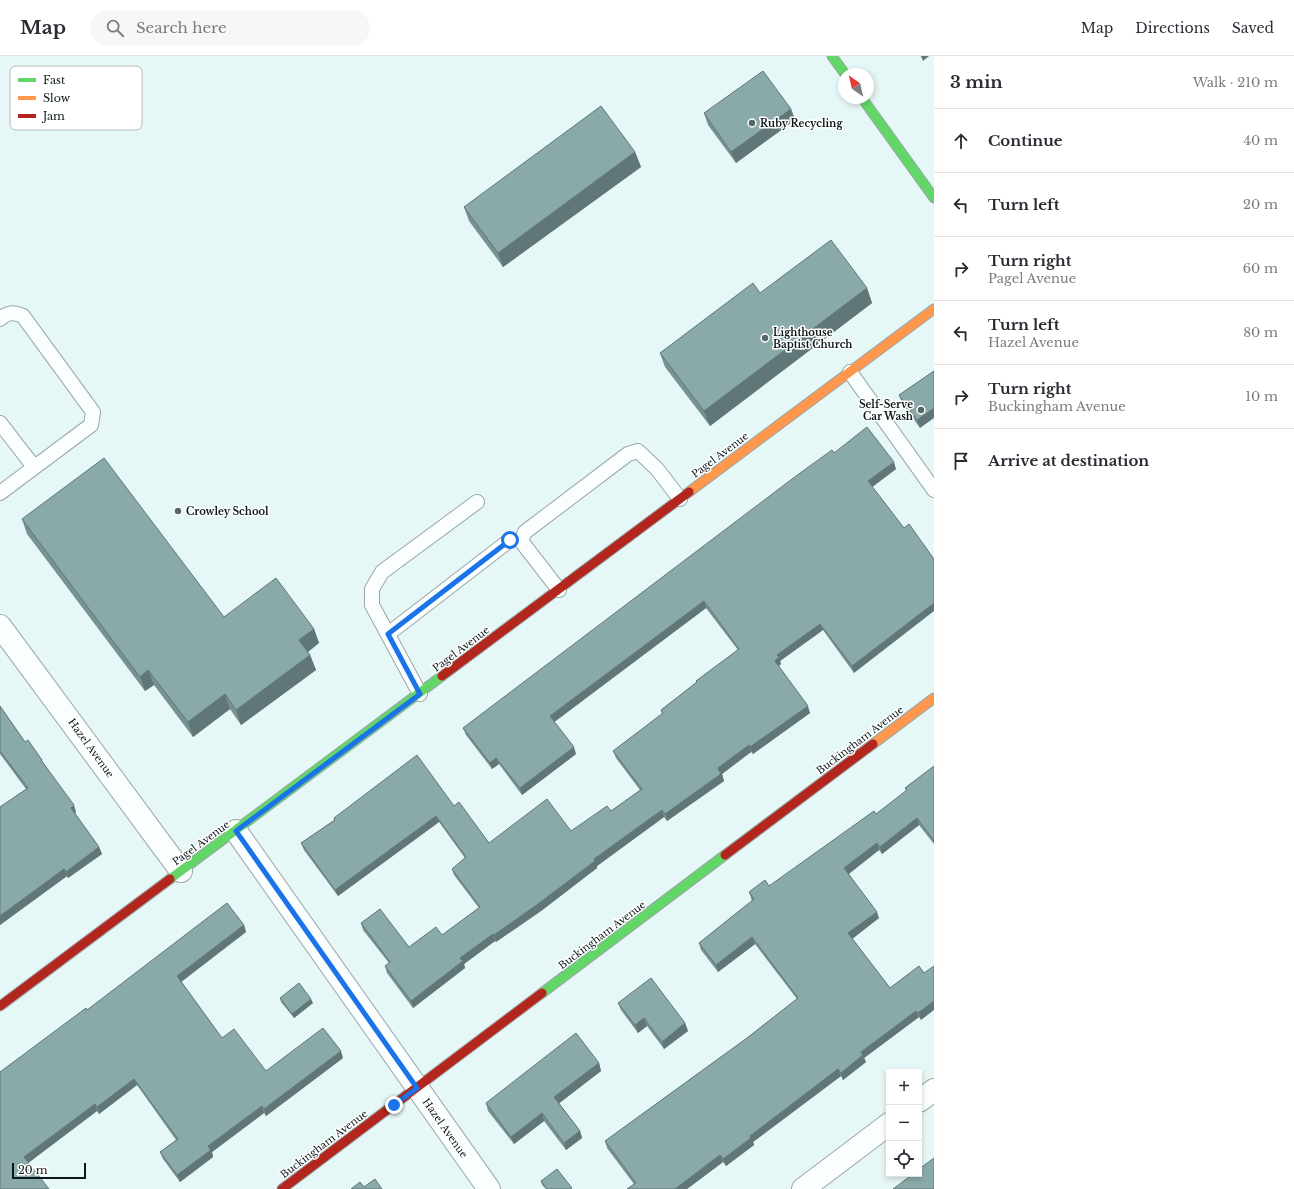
<!DOCTYPE html>
<meta charset="utf-8">
<style>
:root{--surface:#fff;--page:#f7f7f7;--text:#2b2b33;--muted:#7c7c81;--line:#e1e1e2}
body{margin:0;font-family:"Libre Baskerville",serif;background:var(--page);color:var(--text)}
.controls{position:absolute;right:12px;bottom:12px;display:grid;overflow:hidden;border-radius:0px;box-shadow:0 2px 6px #0003}
.controls button{width:36px;height:36px;display:grid;place-items:center;padding:0;border:0;border-bottom:1px solid var(--line);background:var(--surface);color:var(--text);font:20px sans-serif}
.compass{position:absolute;left:838px;top:12px;width:36px;height:36px;border-radius:50%;background:var(--surface);box-shadow:0 2px 6px #0003;rotate:326deg}
.scale{position:absolute;left:12px;bottom:10px;width:74px;box-sizing:border-box;padding-left:4px;border:2px solid #0c1818;border-top:0;font-size:11px;line-height:14px;white-space:nowrap;color:#0c1818;-webkit-text-stroke:3px #fff;paint-order:stroke}
.stop{position:absolute;width:12px;height:12px;margin:-9px;border:3px solid #1a73e8;border-radius:50%;background:#fff}
.stop.end{background:#1a73e8;border-color:#fff;box-shadow:0 1px 4px #0008}
.list{margin:0;padding:0;list-style:none}
h2{display:flex;justify-content:space-between;align-items:center;height:52px;margin:0;padding:0 16px;font-size:17px}
h2 small{font-size:13px;font-weight:400;color:var(--muted)}
.list li{display:grid;grid-template-columns:26px 1fr auto;gap:12px;align-items:center;box-sizing:border-box;height:64px;padding:0 16px;border-top:1px solid var(--line)}
.list b{display:block;font-size:15px;white-space:nowrap}
.list p{margin:0;font-size:13px;white-space:nowrap;color:var(--muted)}
.list em{font-size:13px;font-style:normal;color:var(--muted)}
.icon{flex:none;width:22px;height:22px;fill:none;stroke:currentColor;stroke-width:2;stroke-linecap:round;stroke-linejoin:round}
.map{position:relative;flex:none;width:934px;height:1133px;overflow:hidden}
header{display:flex;align-items:center;gap:24px;box-sizing:border-box;height:56px;padding:0 20px;background:var(--surface);border-bottom:1px solid var(--line)}
header strong{font-size:19px}
nav{display:flex;gap:22px;margin-inline-start:auto;font-size:14px}
.search{width:280px;height:36px;background:var(--page);display:flex;align-items:center;gap:10px;box-sizing:border-box;padding:0 14px;border-radius:22px;color:var(--muted);font-size:15px}
main{display:flex}
aside{flex:1;background:var(--surface)}
.map>svg:first-child{display:block}
.lines{fill:none;stroke-linecap:round;stroke-linejoin:round}
.lane-casing{stroke:#9aa8a7;stroke-width:16}
.street-casing{stroke:#9aa8a7;stroke-width:24}
.fast-casing{stroke:#9aa8a7;stroke-width:11}
.slow-casing{stroke:#9aa8a7;stroke-width:11}
.jam-casing{stroke:#9aa8a7;stroke-width:11}
.lane{stroke:#fbfefe;stroke-width:14}
.street{stroke:#fbfefe;stroke-width:22}
.fast{stroke:#63d668;stroke-width:9}
.slow{stroke:#ff974d;stroke-width:9}
.jam{stroke:#b3261e;stroke-width:9}
.wall{fill:#779292}
.shaded-wall{fill:#617777}
.building{fill:#8aaaaa;stroke:#617777}
.route{stroke:#1a73e8;stroke-width:5}
.poi-dot{fill:#586666;stroke:#fff;stroke-width:1.5}
.labels{text-anchor:middle;dominant-baseline:central;stroke-width:3;stroke-linejoin:round;paint-order:stroke}
.poi-label{font-size:10px;font-weight:bold;fill:#0c1818;stroke:#fff;text-anchor:start}
.street-label{font-size:10px;fill:#0c1818;stroke:#fff}
.key{fill:#fff;stroke:#b6baba;stroke-width:1}
.key-label{font-size:11px;fill:#0c1818}
</style>
<header>
<strong>Map</strong>
<div class="search"><svg class="icon" aria-label="search" viewBox="0 0 24 24"><circle cx="10" cy="10" r="6"/><path d="M15 15l6 6"/></svg>Search here</div>
<nav><a>Map</a><a>Directions</a><a>Saved</a></nav>
</header>
<main>
<div class="map">
<svg width="934" height="1133" viewBox="0 0 934 1133">
<rect width="100%" height="100%" fill="#e5f7f6"/>
<g class="lines">
<g class="lane-casing">
<path id="lane" d="M 0,263 C 8,256 13,256 23,260 L 93,356 L 91,369 L 0,437
M 850,316 L 934,434
M 0,367 L 34,411
M 559,534 L 521,485 L 525,476 L 628,398 L 638,395 L 657,413 L 680,443
M 388,578 L 510,484
M 420,638 L 372,549 L 372,533 L 382,516 L 477,446"/>
</g>
<g class="street-casing">
<path id="street" d="M 0,570 L 181,815
M 236,775 L 489,1133
M 919,1045 L 934,1034
M 803,1133 L 889,1068"/>
</g>
<g class="fast-casing">
<path id="fast" d="M 832,0 L 845,18
M 862,42 L 934,142
M 170,823 L 442,620
M 542,937 L 725,799"/>
</g>
<g class="slow-casing">
<path id="slow" d="M 689,436 L 934,253
M 873,688 L 934,642"/>
</g>
<g class="jam-casing">
<path id="jam" d="M 442,620 L 689,436
M 725,799 L 873,688
M 0,950 L 170,823
M 282,1133 L 542,937"/>
</g>
<use href="#lane" class="lane"/>
<use href="#street" class="street"/>
<use href="#fast" class="fast"/>
<use href="#slow" class="slow"/>
<use href="#jam" class="jam"/>
</g>
<path class="wall" d="M 791,53 L 795,64 L 736,107 L 708,69 L 704,57 Z
M 635,96 L 641,111 L 503,211 L 469,165 L 464,151 Z
M 867,232 L 872,247 L 710,370 L 665,311 L 660,297 L 760,237 Z
M 934,315 L 920,372 L 902,347 L 899,339 Z
M 834,397 L 896,413 L 872,431 L 854,617 L 823,574 L 780,605 L 781,608 L 779,610 L 810,657 L 753,698 L 751,696 L 722,718 L 724,725 L 667,765 L 664,761 L 597,810 L 597,812 L 541,855 L 496,886 L 495,885 L 464,908 L 465,912 L 413,952 L 387,917 L 385,910 L 389,907 L 363,874 L 361,867 L 409,891 L 442,879 L 479,852 L 454,819 L 452,813 L 465,802 L 439,766 L 338,840 L 304,794 L 301,787 L 334,764 L 334,762 L 454,750 L 489,787 L 571,775 L 611,755 L 640,734 L 616,702 L 613,695 L 662,658 L 661,654 L 697,626 L 696,625 L 738,594 L 706,552 L 554,666 L 576,698 L 522,739 L 499,708 L 492,713 L 466,679 L 463,672 Z
M 22,463 L 224,561 L 314,573 L 319,587 L 308,596 L 310,599 L 316,614 L 241,669 L 230,653 L 193,681 L 154,629 L 145,635 L 27,478 Z
M 0,650 L 25,686 L 42,704 L 44,709 L 76,756 L 75,757 L 99,791 L 102,798 L 68,822 L 67,820 L 0,869 L 0,751 L 26,733 L 0,698 Z
M 934,710 L 934,788 L 919,769 L 882,798 L 879,794 L 849,818 L 879,862 L 852,882 L 890,932 L 919,910 L 921,964 L 919,961 L 864,1002 L 866,1006 L 843,1024 L 841,1020 L 753,1086 L 754,1089 L 726,1110 L 723,1106 L 687,1133 L 627,1133 L 634,1128 L 607,1092 L 605,1085 L 747,982 L 797,943 L 755,888 L 718,916 L 701,894 L 699,887 L 752,845 L 749,836 L 769,830 L 876,758 L 906,735 L 905,732 Z
M 244,869 L 246,876 L 181,925 L 222,982 L 266,1015 L 343,1002 L 266,1060 L 264,1057 L 212,1096 L 213,1101 L 180,1126 L 163,1103 L 160,1096 L 176,1084 L 137,1029 L 99,1058 L 97,1055 L 29,1106 L 0,1133 L 87,954 Z
M 280,942 L 313,947 L 294,962 L 281,946 Z
M 618,947 L 685,967 L 688,975 L 664,993 L 647,970 L 638,977 L 621,954 Z
M 599,1007 L 601,1015 L 559,1047 L 580,1075 L 582,1082 L 566,1094 L 544,1065 L 514,1088 L 488,1055 L 486,1047 Z
M 541,1125 L 572,1133 L 546,1133 L 542,1129 Z"/>
<path class="shaded-wall" d="M 921,0 L 929,0 L 923,5 Z
M 791,53 L 795,64 L 736,107 L 731,96 Z
M 635,96 L 641,111 L 503,211 L 498,197 Z
M 867,232 L 872,247 L 710,370 L 704,355 Z
M 934,352 L 934,362 L 920,372 L 917,364 Z
M 894,406 L 896,413 L 871,432 L 868,425 Z
M 704,545 L 706,552 L 553,667 L 550,660 Z
M 934,547 L 934,555 L 854,617 L 852,610 Z
M 820,568 L 823,574 L 780,605 L 781,608 L 777,611 L 775,605 L 777,599 Z
M 314,573 L 319,587 L 304,599 L 299,584 Z
M 310,599 L 316,614 L 241,669 L 236,654 Z
M 148,614 L 154,629 L 145,635 L 140,621 Z
M 225,638 L 230,653 L 193,681 L 188,666 Z
M 808,650 L 810,657 L 753,698 L 750,691 Z
M 749,689 L 751,696 L 722,718 L 724,725 L 667,765 L 665,758 L 718,712 Z
M 574,691 L 576,698 L 522,739 L 520,732 Z
M 496,702 L 499,708 L 492,713 L 490,707 Z
M 74,749 L 76,756 L 73,758 L 71,752 Z
M 662,754 L 664,761 L 597,810 L 597,812 L 541,855 L 496,886 L 494,879 L 594,803 Z
M 436,760 L 439,766 L 338,840 L 335,834 Z
M 917,762 L 919,769 L 882,798 L 880,791 Z
M 877,787 L 879,794 L 847,819 L 844,812 Z
M 99,791 L 102,798 L 68,822 L 66,816 Z
M 64,813 L 67,820 L 0,869 L 0,860 Z
M 877,856 L 879,862 L 851,884 L 848,877 Z
M 244,869 L 246,876 L 180,927 L 177,920 Z
M 493,878 L 495,885 L 464,908 L 465,912 L 413,952 L 411,945 L 460,902 Z
M 752,881 L 755,888 L 718,916 L 716,909 Z
M 311,943 L 313,947 L 294,962 L 292,958 Z
M 934,945 L 934,954 L 921,964 L 918,957 Z
M 916,955 L 919,961 L 864,1002 L 866,1006 L 843,1024 L 841,1017 L 861,996 Z
M 644,962 L 647,970 L 638,977 L 635,969 Z
M 685,967 L 688,975 L 664,993 L 662,986 Z
M 341,995 L 343,1002 L 266,1060 L 264,1053 Z
M 599,1007 L 601,1015 L 557,1049 L 554,1041 Z
M 838,1013 L 841,1020 L 753,1086 L 754,1089 L 726,1110 L 723,1103 L 750,1080 Z
M 134,1023 L 137,1029 L 99,1058 L 97,1051 Z
M 95,1048 L 97,1055 L 27,1108 L 24,1101 Z
M 262,1050 L 264,1057 L 212,1096 L 213,1101 L 180,1126 L 177,1119 L 208,1090 Z
M 542,1057 L 544,1065 L 514,1088 L 511,1081 Z
M 580,1075 L 582,1082 L 566,1094 L 564,1087 Z
M 720,1099 L 723,1106 L 687,1133 L 675,1133 Z"/>
<path class="building" d="M 763,15 L 791,53 L 731,96 L 704,57 Z
M 601,50 L 635,96 L 498,197 L 464,151 Z
M 831,184 L 867,232 L 704,355 L 660,297 L 753,227 L 760,237 Z
M 934,315 L 934,352 L 917,364 L 899,339 Z
M 867,371 L 894,406 L 868,425 L 904,472 L 909,468 L 934,503 L 934,547 L 852,610 L 820,568 L 777,599 L 779,601 L 775,605 L 808,650 L 750,691 L 749,689 L 718,712 L 721,718 L 665,758 L 662,754 L 594,803 L 595,805 L 538,848 L 494,879 L 493,878 L 460,902 L 463,905 L 411,945 L 385,910 L 390,906 L 361,867 L 380,853 L 409,891 L 436,871 L 442,879 L 480,851 L 452,813 L 466,801 L 436,760 L 335,834 L 301,787 L 335,764 L 334,762 L 417,699 L 454,750 L 459,746 L 489,787 L 547,743 L 571,775 L 607,750 L 611,755 L 642,733 L 613,695 L 663,657 L 661,654 L 697,626 L 696,625 L 739,593 L 704,545 L 550,660 L 574,691 L 520,732 L 496,702 L 490,707 L 463,672 L 796,420 L 832,394 L 834,397 Z
M 104,402 L 224,561 L 276,522 L 314,573 L 299,584 L 310,599 L 236,654 L 225,638 L 188,666 L 148,614 L 140,621 L 22,463 Z
M 0,650 L 25,686 L 28,684 L 42,704 L 41,704 L 74,749 L 71,752 L 99,791 L 66,816 L 64,813 L 0,860 L 0,751 L 28,732 L 0,695 Z
M 934,710 L 934,785 L 917,762 L 880,791 L 877,787 L 844,812 L 877,856 L 848,877 L 890,932 L 919,910 L 924,917 L 934,910 L 934,945 L 918,957 L 916,955 L 861,996 L 863,999 L 841,1017 L 838,1013 L 750,1080 L 751,1082 L 723,1103 L 720,1099 L 675,1133 L 627,1133 L 636,1127 L 605,1085 L 747,982 L 798,942 L 752,881 L 716,909 L 699,887 L 754,843 L 749,836 L 765,824 L 769,830 L 874,755 L 876,758 L 907,734 L 905,732 Z
M 227,847 L 244,869 L 177,920 L 222,982 L 234,973 L 266,1015 L 323,972 L 341,995 L 264,1053 L 262,1050 L 208,1090 L 211,1094 L 177,1119 L 160,1096 L 178,1083 L 134,1023 L 97,1051 L 95,1048 L 24,1101 L 49,1133 L 0,1133 L 0,1016 L 86,952 L 87,954 Z
M 651,922 L 685,967 L 662,986 L 644,962 L 635,969 L 618,947 Z
M 299,927 L 311,943 L 292,958 L 280,942 Z
M 576,977 L 599,1007 L 554,1041 L 580,1075 L 564,1087 L 542,1057 L 511,1081 L 486,1047 Z
M 934,1102 L 934,1133 L 893,1133 L 913,1118 L 919,1118 L 919,1113 Z
M 557,1113 L 572,1132 L 570,1133 L 547,1133 L 541,1125 Z
M 375,1123 L 382,1133 L 351,1133 L 360,1126 L 364,1131 Z"/>
<g class="lines">
<path class="route" d="M 394,1049 L 417,1032 L 236,775 L 420,638 L 388,578 L 510,484"/>
</g>
<g class="poi-dot">
<circle cx="752" cy="67" r="4"/>
<circle cx="765" cy="282" r="4"/>
<circle cx="921" cy="354" r="4"/>
<circle cx="178" cy="455" r="4"/>
</g>
<g class="labels">
<g class="poi-label">
<text x="760" y="67">Ruby Recycling</text>
<text x="773" y="276">Lighthouse<tspan x="773" dy="12">Baptist Church</tspan></text>
<text x="913" y="348" text-anchor="end">Self-Serve<tspan x="913" dy="12">Car Wash</tspan></text>
<text x="186" y="455">Crowley School</text>
</g>
<g class="street-label">
<text transform="translate(720 399) rotate(-37)">Pagel Avenue</text>
<text transform="translate(461 593) rotate(-37)">Pagel Avenue</text>
<text transform="translate(860 684) rotate(-37)">Buckingham Avenue</text>
<text transform="translate(91 692) rotate(54)">Hazel Avenue</text>
<text transform="translate(201 787) rotate(-36)">Pagel Avenue</text>
<text transform="translate(602 879) rotate(-37)">Buckingham Avenue</text>
<text transform="translate(445 1072) rotate(55)">Hazel Avenue</text>
<text transform="translate(324 1088) rotate(-37)">Buckingham Avenue</text>
</g>
</g>
<rect x="10" y="10" width="132" height="64" rx="6" class="key"/>
<rect x="18" y="22" width="18" height="4" fill="#63d668"/>
<rect x="18" y="40" width="18" height="4" fill="#ff974d"/>
<rect x="18" y="58" width="18" height="4" fill="#b3261e"/>
<g class="key-label">
<text x="43" y="28">Fast</text>
<text x="43" y="46">Slow</text>
<text x="43" y="64">Jam</text>
</g>
</svg>
<div class="controls">
<button>+</button>
<button>−</button>
<button><svg class="icon" aria-label="locate" viewBox="0 0 24 24"><circle cx="12" cy="12" r="6"/><path d="M12 2v4M12 18v4M2 12h4M18 12h4"/></svg></button>
</div>
<svg class="compass" viewBox="-18 -18 36 36"><path d="M0-13l5 13h-10z" fill="#e53935"/><path d="M0 13l5-13h-10z" fill="#7c7c81"/></svg>
<div class="scale">20 m</div>
<div class="stop" style="left:510px;top:484px"></div>
<div class="stop end" style="left:394px;top:1049px"></div>
</div>
<aside>
<h2>3 min<small>Walk · 210 m</small></h2>
<ul class="list">
<li><svg class="icon" aria-label="ahead" viewBox="0 0 24 24"><path d="M12 20V5M6 11l6-6 6 6"/></svg><div><b>Continue</b></div><em>40 m</em></li>
<li><svg class="icon" aria-label="left" viewBox="0 0 24 24"><path d="M17 20v-9H6M10 6l-5 5 5 5"/></svg><div><b>Turn left</b></div><em>20 m</em></li>
<li><svg class="icon" aria-label="right" viewBox="0 0 24 24"><path d="M7 20v-9h11M14 6l5 5-5 5"/></svg><div><b>Turn right</b><p>Pagel Avenue</p></div><em>60 m</em></li>
<li><svg class="icon" aria-label="left" viewBox="0 0 24 24"><path d="M17 20v-9H6M10 6l-5 5 5 5"/></svg><div><b>Turn left</b><p>Hazel Avenue</p></div><em>80 m</em></li>
<li><svg class="icon" aria-label="right" viewBox="0 0 24 24"><path d="M7 20v-9h11M14 6l5 5-5 5"/></svg><div><b>Turn right</b><p>Buckingham Avenue</p></div><em>10 m</em></li>
<li><svg class="icon" aria-label="arrive" viewBox="0 0 24 24"><path d="M6 21V4h12l-3 4 3 4H6"/></svg><div><b>Arrive at destination</b></div></li>
</ul>
</aside>
</main>
